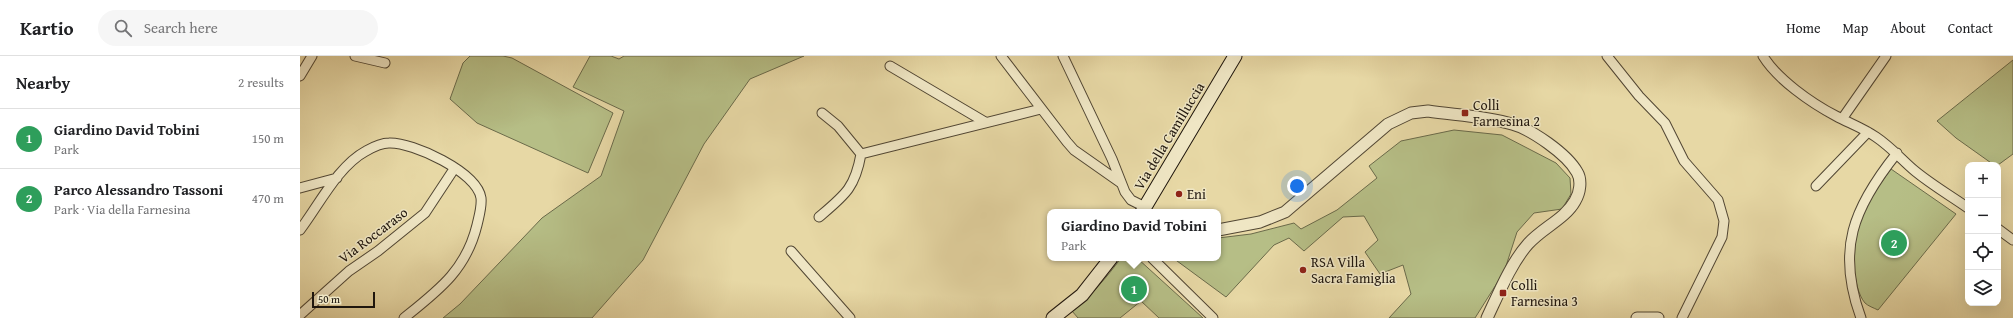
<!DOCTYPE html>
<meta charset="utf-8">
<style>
:root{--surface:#fff;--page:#f6f6f6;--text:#202124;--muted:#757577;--line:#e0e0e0;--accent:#8f2418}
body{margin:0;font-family:"Gentium Book Plus",serif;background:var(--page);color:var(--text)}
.controls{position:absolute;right:12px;bottom:12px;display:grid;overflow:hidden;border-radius:8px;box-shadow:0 4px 16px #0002}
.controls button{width:36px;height:36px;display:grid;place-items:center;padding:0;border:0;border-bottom:1px solid var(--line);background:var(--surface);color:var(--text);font:20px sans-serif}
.scale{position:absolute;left:12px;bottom:10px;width:63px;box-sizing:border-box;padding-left:4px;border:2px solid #1f160d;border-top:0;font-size:11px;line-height:14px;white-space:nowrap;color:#1f160d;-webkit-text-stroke:3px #efe6c4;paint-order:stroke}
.you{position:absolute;left:997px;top:130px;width:14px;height:14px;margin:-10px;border:3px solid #fff;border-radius:50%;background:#1a73e8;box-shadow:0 0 0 6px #1a73e833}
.badge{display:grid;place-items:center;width:26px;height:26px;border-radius:50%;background:var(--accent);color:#fff;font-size:13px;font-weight:700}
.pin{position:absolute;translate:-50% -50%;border:2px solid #fff;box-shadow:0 1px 4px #0006}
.popup{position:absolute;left:747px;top:153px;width:174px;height:52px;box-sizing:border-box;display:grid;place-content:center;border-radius:8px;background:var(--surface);filter:drop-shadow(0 1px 3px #0005);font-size:13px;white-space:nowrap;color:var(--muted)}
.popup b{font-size:15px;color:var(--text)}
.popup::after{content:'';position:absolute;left:50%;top:100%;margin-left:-8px;border:8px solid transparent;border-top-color:var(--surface)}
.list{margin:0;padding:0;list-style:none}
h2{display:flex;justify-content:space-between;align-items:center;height:52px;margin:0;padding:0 16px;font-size:17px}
h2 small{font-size:13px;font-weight:400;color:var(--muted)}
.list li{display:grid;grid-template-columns:26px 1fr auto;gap:12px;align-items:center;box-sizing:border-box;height:60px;padding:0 16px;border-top:1px solid var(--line)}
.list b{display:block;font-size:15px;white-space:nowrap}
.list p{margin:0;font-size:13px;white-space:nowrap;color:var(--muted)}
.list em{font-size:13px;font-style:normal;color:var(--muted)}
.icon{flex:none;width:22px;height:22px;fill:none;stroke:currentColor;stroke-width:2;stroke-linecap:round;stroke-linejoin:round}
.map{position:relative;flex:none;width:1713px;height:262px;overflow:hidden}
header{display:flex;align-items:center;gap:24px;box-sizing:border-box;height:56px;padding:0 20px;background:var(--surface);border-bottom:1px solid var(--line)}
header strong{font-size:19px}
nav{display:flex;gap:22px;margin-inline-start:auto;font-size:14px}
.search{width:280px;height:36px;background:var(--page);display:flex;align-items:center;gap:10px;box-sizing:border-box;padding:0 14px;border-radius:22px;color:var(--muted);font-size:15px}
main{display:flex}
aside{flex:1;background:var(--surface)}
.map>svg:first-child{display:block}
.green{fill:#b6be86;stroke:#6a6a4a}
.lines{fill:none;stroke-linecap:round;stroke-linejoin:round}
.minor-casing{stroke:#514633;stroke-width:11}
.tertiary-casing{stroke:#514633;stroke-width:13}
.secondary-casing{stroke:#1f160d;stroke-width:15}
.minor{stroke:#efe6c4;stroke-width:9}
.tertiary{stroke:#efe6c4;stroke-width:11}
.secondary{stroke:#efe6c4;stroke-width:13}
.poi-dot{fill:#8f2418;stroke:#efe6c4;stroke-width:1.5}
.labels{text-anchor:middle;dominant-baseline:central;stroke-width:3;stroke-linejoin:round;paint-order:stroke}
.poi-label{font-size:14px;fill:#1f160d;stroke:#efe6c4;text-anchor:start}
.street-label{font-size:14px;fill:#1f160d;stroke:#efe6c4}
</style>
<header>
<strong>Kartio</strong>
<div class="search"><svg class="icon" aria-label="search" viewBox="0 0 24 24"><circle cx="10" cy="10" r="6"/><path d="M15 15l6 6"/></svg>Search here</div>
<nav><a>Home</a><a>Map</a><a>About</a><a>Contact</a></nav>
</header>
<main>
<aside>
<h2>Nearby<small>2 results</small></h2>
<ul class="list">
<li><span class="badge" style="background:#2e9e5b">1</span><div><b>Giardino David Tobini</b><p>Park</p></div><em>150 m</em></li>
<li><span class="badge" style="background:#2e9e5b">2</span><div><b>Parco Alessandro Tassoni</b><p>Park · Via della Farnesina</p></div><em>470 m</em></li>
</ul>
</aside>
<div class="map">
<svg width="1713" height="262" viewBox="0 0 1713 262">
<rect width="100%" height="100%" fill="#e7d8a5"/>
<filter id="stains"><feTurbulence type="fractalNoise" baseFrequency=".005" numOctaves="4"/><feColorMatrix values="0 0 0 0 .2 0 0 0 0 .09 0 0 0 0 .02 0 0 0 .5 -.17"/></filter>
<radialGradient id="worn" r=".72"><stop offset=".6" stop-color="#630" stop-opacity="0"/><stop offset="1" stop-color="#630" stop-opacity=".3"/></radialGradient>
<path class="green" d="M 170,0 L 203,0 L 212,2 L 313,57 L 288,117 L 177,67 L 150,43 L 163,7 Z
M 290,0 L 311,0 L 319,3 L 324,0 L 504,0 L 450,23 L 404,88 L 343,204 L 292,262 L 143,262 L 160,248 L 242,162 L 301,120 L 324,55 L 273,31 Z
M 1713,4 L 1713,98 L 1698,109 L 1694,109 L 1656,82 L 1637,65 Z
M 1154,74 L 1202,79 L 1256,107 L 1270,122 L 1271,138 L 1262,153 L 1234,157 L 1217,176 L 1204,216 L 1175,262 L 1089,262 L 1111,238 L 1103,209 L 1080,218 L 1065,196 L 1078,184 L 1064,160 L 1043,161 L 1004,195 L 989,182 L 974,189 L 926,241 L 873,202 L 918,202 L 918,182 L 951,178 L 994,167 L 1001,173 L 1037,154 L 1077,122 L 1069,110 L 1101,85 Z
M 1591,113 L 1656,158 L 1578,254 C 1574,252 1568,250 1565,247 C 1552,232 1551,187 1558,169 C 1566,149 1578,130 1591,113 Z
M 821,202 L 837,202 L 903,262 L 859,262 L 841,245 L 820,262 L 778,262 L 772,255 C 791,240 807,221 821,202 Z"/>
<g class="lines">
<g class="minor-casing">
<path id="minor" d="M 55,0 L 85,7
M 701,0 L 767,86 L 774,94 L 821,127
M 763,0 L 812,103 L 825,136 L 831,144 L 845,151
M 1307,0 L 1339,40 L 1365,67 L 1384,105 L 1418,144 L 1424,165 L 1422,181 L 1382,262
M 1463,0 C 1477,23 1511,47 1536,60 C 1549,67 1563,72 1576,81 C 1591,91 1602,104 1615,115 C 1632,129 1651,140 1668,152
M 590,10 L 685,66
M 0,20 L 12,0
M 522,57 L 538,70 L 561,98 L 741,53
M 1542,63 L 1586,0
M 1516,130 L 1568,76
M 0,132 L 37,122
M 519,161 C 545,139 555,132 561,98
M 1698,173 L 1713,184
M 0,174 C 19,149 38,110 66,95 C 73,91 81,87 89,87 C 113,86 177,116 181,142 C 182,151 179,160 177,169 C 166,214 139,234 104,262
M 491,195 L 550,262
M 852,202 L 913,262
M 0,259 L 49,215 L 78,195 L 125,157 L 154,113
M 1561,262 C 1536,194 1553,152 1597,97"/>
</g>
<g class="tertiary-casing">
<path id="tertiary" d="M 918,174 L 960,166 L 985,156 L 1088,68 L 1111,57 L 1128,55 C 1155,59 1185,60 1212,68 C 1231,73 1267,98 1277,116 C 1282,124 1280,137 1275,145 C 1265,163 1242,172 1228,188 C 1211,207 1198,239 1187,262
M 1337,262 L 1358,262"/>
</g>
<g class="secondary-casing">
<path id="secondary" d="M 842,156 L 935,0
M 753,262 L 782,239 L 811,202"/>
</g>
<use href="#minor" class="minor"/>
<use href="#tertiary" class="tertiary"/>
<use href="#secondary" class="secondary"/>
</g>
<g class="poi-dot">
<rect x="1161" y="53" width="8" height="8" rx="2"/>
<circle cx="879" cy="138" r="4"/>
<circle cx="1003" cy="214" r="4"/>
<rect x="1199" y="233" width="8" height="8" rx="2"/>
</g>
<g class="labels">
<g class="poi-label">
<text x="1173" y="49">Colli<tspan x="1173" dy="16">Farnesina 2</tspan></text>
<text x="887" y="138">Eni</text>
<text x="1011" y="206">RSA Villa<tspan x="1011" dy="16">Sacra Famiglia</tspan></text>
<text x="1211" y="229">Colli<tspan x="1211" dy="16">Farnesina 3</tspan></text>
</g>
<g class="street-label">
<text transform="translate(869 80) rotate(-59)">Via della Camilluccia</text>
<text transform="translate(73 179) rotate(-37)">Via Roccaraso</text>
</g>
</g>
<rect width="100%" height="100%" filter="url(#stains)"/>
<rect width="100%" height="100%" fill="url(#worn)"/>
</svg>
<div class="controls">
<button>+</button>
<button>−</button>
<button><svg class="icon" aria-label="locate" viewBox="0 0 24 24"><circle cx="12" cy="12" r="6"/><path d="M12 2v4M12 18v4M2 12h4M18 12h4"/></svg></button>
<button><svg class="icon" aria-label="layers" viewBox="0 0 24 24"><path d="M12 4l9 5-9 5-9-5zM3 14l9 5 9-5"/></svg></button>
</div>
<div class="scale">50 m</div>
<div class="you"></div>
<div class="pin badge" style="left:834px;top:233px;background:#2e9e5b">1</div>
<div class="popup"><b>Giardino David Tobini</b>Park</div>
<div class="pin badge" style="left:1594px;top:187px;background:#2e9e5b">2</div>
</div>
</main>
